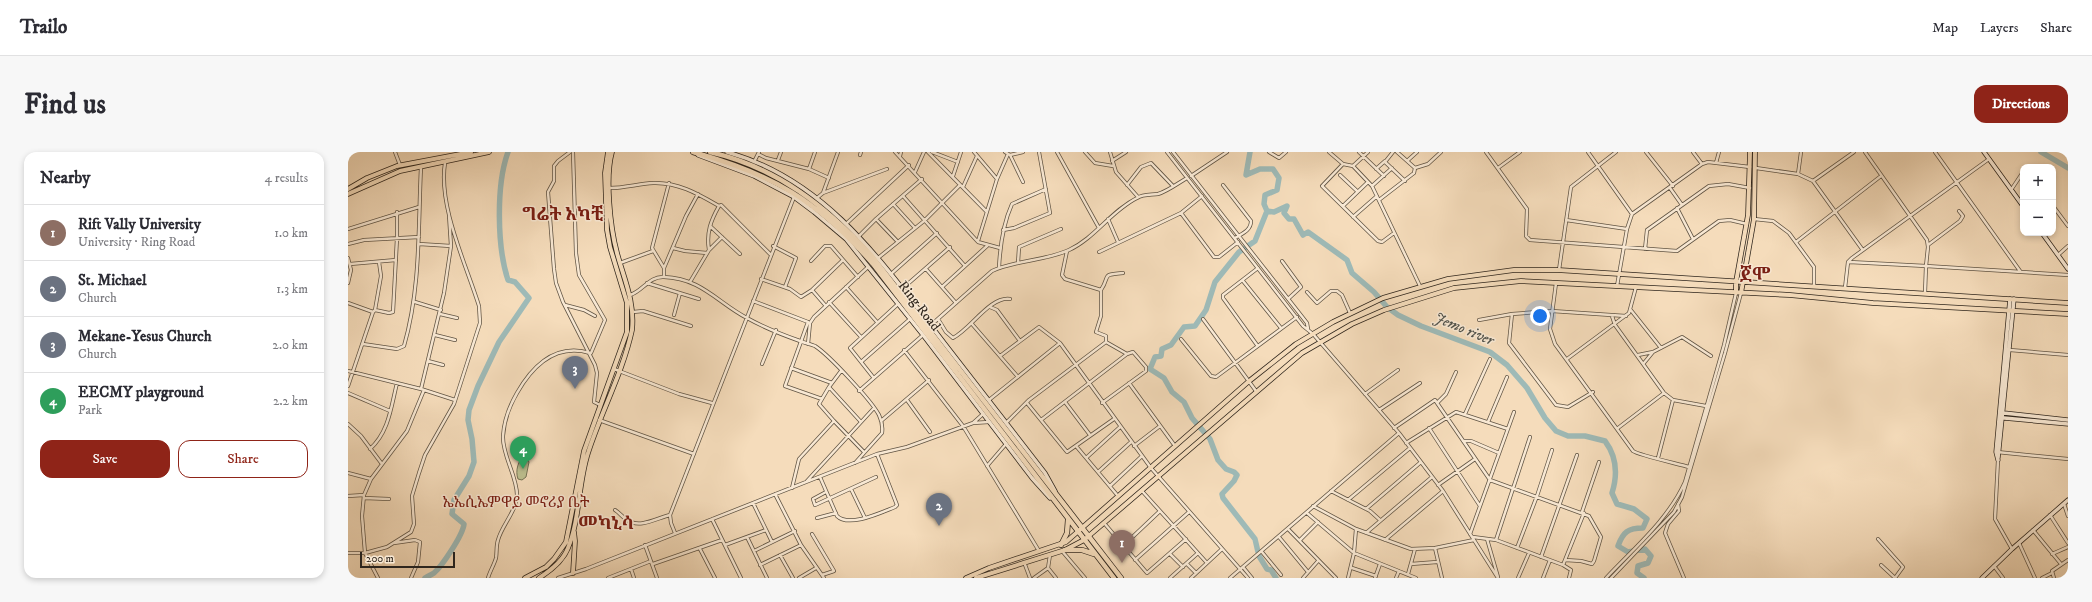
<!DOCTYPE html>
<meta charset="utf-8">
<style>
:root{--surface:#fff;--page:#f7f7f7;--text:#2b2b33;--muted:#7c7c81;--line:#e1e1e2;--accent:#8f2418}
body{margin:0;font-family:"IM FELL DW Pica","Noto Serif Ethiopic",serif;background:var(--page);color:var(--text)}
.controls{position:absolute;right:12px;top:12px;display:grid;overflow:hidden;border-radius:8px;box-shadow:0 2px 6px #0003}
.controls button{width:36px;height:36px;display:grid;place-items:center;padding:0;border:0;border-bottom:1px solid var(--line);background:var(--surface);color:var(--text);font:20px sans-serif}
.scale{position:absolute;left:12px;bottom:10px;width:95px;box-sizing:border-box;padding-left:4px;border:2px solid #2f261d;border-top:0;font-size:11px;line-height:14px;white-space:nowrap;color:#2f261d;-webkit-text-stroke:3px #f8e8d3;paint-order:stroke}
.you{position:absolute;left:1192px;top:164px;width:14px;height:14px;margin:-10px;border:3px solid #fff;border-radius:50%;background:#1a73e8;box-shadow:0 0 0 6px #1a73e833}
.badge{display:grid;place-items:center;width:26px;height:26px;border-radius:50%;background:var(--accent);color:#fff;font-size:13px;font-weight:700}
.pin{position:absolute;translate:-50% -33px;filter:drop-shadow(0 1px 2px #0008)}
.pin::after{content:'';position:absolute;top:21px;width:14px;height:12px;background:inherit;clip-path:polygon(0 0,100% 0,50% 100%)}
.list{margin:0;padding:0;list-style:none}
h2{display:flex;justify-content:space-between;align-items:center;height:52px;margin:0;padding:0 16px;font-size:17px}
h2 small{font-size:13px;font-weight:400;color:var(--muted)}
.list li{display:grid;grid-template-columns:26px 1fr auto;gap:12px;align-items:center;box-sizing:border-box;height:56px;padding:0 16px;border-top:1px solid var(--line)}
.list b{display:block;font-size:15px;white-space:nowrap}
.list p{margin:0;font-size:13px;white-space:nowrap;color:var(--muted)}
.list em{font-size:13px;font-style:normal;color:var(--muted)}
.actions{display:flex;gap:8px;padding:12px 16px}
.actions a{flex:1;padding:9px 0;border:1px solid var(--accent);border-radius:12px;text-align:center;font-size:14px;color:var(--accent)}
.actions .main{background:var(--accent);color:#fff}
.map{position:relative;flex:none;width:1720px;height:426px;overflow:hidden;border-radius:12px}
header{display:flex;align-items:center;gap:24px;box-sizing:border-box;height:56px;padding:0 20px;background:var(--surface);border-bottom:1px solid var(--line)}
header strong{font-size:19px}
nav{display:flex;gap:22px;margin-inline-start:auto;font-size:14px}
.intro{display:flex;align-items:center;justify-content:space-between;box-sizing:border-box;height:96px;padding:0 24px}
h1{margin:0;font-size:28px}
.button{padding:10px 18px;border-radius:12px;background:var(--accent);color:#fff;font-size:14px;font-weight:700}
main{display:flex;gap:24px;padding:0 24px}
aside{flex:1;background:var(--surface);border-radius:12px;box-shadow:0 2px 6px #0003}
.map>svg:first-child{display:block}
.green{fill:#bdc090;stroke:#767356}
.lines{fill:none;stroke-linecap:round;stroke-linejoin:round}
.river{stroke:#9ebab7;stroke-width:5.5}
.street-casing{stroke:#605444;stroke-width:4}
.secondary-casing{stroke:#2f261d;stroke-width:5}
.primary-casing{stroke:#2f261d;stroke-width:5.5}
.highway-casing{stroke:#2f261d;stroke-width:6}
.street{stroke:#f8e8d3;stroke-width:2.5}
.secondary{stroke:#f8e8d3;stroke-width:3.5}
.primary{stroke:#f5dcbb;stroke-width:4}
.highway{stroke:#f5dcbb;stroke-width:4.5}
.labels{text-anchor:middle;dominant-baseline:central;stroke-width:3;stroke-linejoin:round;paint-order:stroke}
.street-label{font-size:14px;fill:#2f261d;stroke:#f8e8d3}
.water-label{font-size:15px;font-style:italic;fill:#50524b;stroke:#f8e8d3}
.neighbourhood-label{font-size:15px;fill:#7a1f14;stroke:#f8e8d3}
.district-label{font-size:18px;font-weight:bold;fill:#7a1f14;stroke:#f8e8d3}
</style>
<header>
<strong>Trailo</strong>
<nav><a>Map</a><a>Layers</a><a>Share</a></nav>
</header>
<div class="intro"><h1>Find us</h1><a class="button">Directions</a></div>
<main>
<aside>
<h2>Nearby<small>4 results</small></h2>
<ul class="list">
<li><span class="badge" style="background:#8d6e63">1</span><div><b>Rift Vally University</b><p>University · Ring Road</p></div><em>1.0 km</em></li>
<li><span class="badge" style="background:#6b7280">2</span><div><b>St. Michael</b><p>Church</p></div><em>1.3 km</em></li>
<li><span class="badge" style="background:#6b7280">3</span><div><b>Mekane-Yesus Church</b><p>Church</p></div><em>2.0 km</em></li>
<li><span class="badge" style="background:#2e9e5b">4</span><div><b>EECMY playground</b><p>Park</p></div><em>2.2 km</em></li>
</ul>
<div class="actions"><a class="main">Save</a><a>Share</a></div>
</aside>
<div class="map">
<svg width="1720" height="426" viewBox="0 0 1720 426">
<rect width="100%" height="100%" fill="#f5dcbb"/>
<filter id="stains"><feTurbulence type="fractalNoise" baseFrequency=".005" numOctaves="4"/><feColorMatrix values="0 0 0 0 .2 0 0 0 0 .09 0 0 0 0 .02 0 0 0 .5 -.17"/></filter>
<radialGradient id="worn" r=".72"><stop offset=".6" stop-color="#630" stop-opacity="0"/><stop offset="1" stop-color="#630" stop-opacity=".3"/></radialGradient>
<path class="green" d="M 177,303 L 181,310 L 178,325 L 174,328 L 170,327 C 167,319 170,308 177,303 Z"/>
<g class="lines">
<path class="river" d="M 902,0 L 898,23 L 912,17 L 925,17 L 931,26 L 929,38 L 917,43 L 916,52 L 919,59 L 926,60 L 939,54 L 936,61 L 941,67 L 946,67 L 955,83 L 960,80 L 999,108 L 1004,121 L 1026,140 L 1039,155 L 1050,163 L 1073,174 L 1142,200 L 1159,213 L 1179,236 L 1197,266 L 1208,279 L 1220,284 L 1237,284 L 1257,289 C 1269,305 1270,322 1264,341 L 1269,352 L 1286,357 L 1299,367 L 1295,376 C 1280,376 1275,380 1270,394 L 1280,400 L 1297,397 L 1303,404 L 1300,411 L 1290,414 L 1289,421 L 1296,426
M 1693,0 L 1720,16
M 910,400 L 907,387 L 875,346 L 874,342 L 886,329 L 889,323 L 886,320 L 878,317 L 870,308 L 862,287 L 844,266 L 836,250 L 824,240 L 816,226 L 802,217 L 807,205 L 813,204 L 814,197 L 823,193 L 836,175 L 847,174 L 858,158 L 867,130 L 891,100 L 907,89 L 919,59
M 911,404 L 919,417 L 923,418 L 928,426
M 77,426 C 80,424 83,423 86,421 C 94,414 115,383 116,372 L 104,362 L 106,348 L 121,324 L 126,310 L 124,287 L 120,268 L 121,258 L 130,234 L 151,190 L 181,146 L 167,130 L 160,128 C 149,95 148,33 160,0"/>
<g class="street-casing">
<path id="street" d="M 47,0 L 52,13
M 222,0 L 210,9 L 206,14 L 206,29 L 200,40 L 206,117 L 208,131 L 215,150 L 247,213 L 249,221 L 246,250 L 252,253
M 225,0 L 228,101 L 231,123 L 257,168 L 243,201
M 547,0 L 630,90 L 652,96
M 580,0 L 638,59
M 584,0 L 610,10
M 626,0 L 649,27
M 657,0 L 662,3 L 675,0
M 709,0 L 751,76
M 737,0 L 747,11 L 765,14
M 762,0 L 768,20 L 790,45
M 819,0 L 955,174 L 965,182 L 1051,281 L 1095,339 L 1150,426
M 825,0 L 959,171 L 960,177
M 921,0 L 931,6 L 938,0
M 981,0 L 995,12 L 1005,14 L 1024,34 L 1072,134
M 1011,0 L 1036,24
M 1045,0 L 1037,10 L 1057,29
M 1049,0 L 1067,16
M 1138,0 L 1179,57 L 1178,84 L 1182,88 L 1329,99 L 1371,69 L 1382,68 L 1399,72
M 1240,0 L 1284,62
M 1298,0 L 1325,34
M 1345,0 L 1354,12
M 1517,0 L 1579,88 L 1580,95 L 1578,114 L 1720,123
M 1587,0 L 1672,119
M 410,2 L 418,6 L 461,17 L 481,26
M 512,3 L 513,0
M 662,3 L 675,30
M 552,4 L 553,0
M 430,8 L 433,0
M 764,9 L 778,0
M 1059,9 L 1069,0
M 406,10 L 411,0
M 1368,11 L 1371,0
M 995,12 L 974,34 L 1030,89 L 1034,90 L 1046,81
M 1005,14 L 1020,0
M 1067,16 L 1080,12 L 1093,0
M 1150,16 L 1172,0
M 1408,16 L 1450,22 L 1465,29 L 1514,97
M 461,17 L 467,0
M 1028,17 L 1037,9
M 567,20 L 576,0
M 1450,22 L 1453,0
M 992,23 L 1009,39
M 605,24 L 613,0
M 843,24 L 879,0
M 1465,29 L 1506,0
M 779,33 L 793,15 L 803,11 L 825,34
M 875,33 L 903,69 C 903,79 893,82 887,86
M 1024,34 L 1044,16
M 615,35 L 629,4
M 262,36 C 276,36 290,32 305,31 C 330,30 350,42 371,54
M 1322,36 L 1334,53
M 1663,38 L 1675,20
M 475,41 L 539,17
M 555,44 L 617,114
M 469,46 L 475,41 L 490,0
M 1031,48 L 1066,21 L 1067,16
M 545,52 L 566,75
M 995,54 L 1020,30
M 1705,54 L 1720,74
M 1329,56 L 1345,87
M 833,61 L 866,105 L 871,105 L 890,90
M 1005,65 L 1029,44
M 528,67 L 549,89
M 760,67 L 770,90
M 1406,67 L 1425,69 L 1441,81 L 1466,115 L 1466,134
M 1218,68 L 1279,77
M 499,71 L 561,13
M 362,74 L 392,102
M 0,77 L 71,55
M 655,78 L 666,76 L 702,61 L 691,0
M 511,84 L 528,67 L 574,27
M 630,89 L 649,27 L 660,2
M 1448,90 L 1533,24
M 0,92 L 16,88 L 71,85
M 71,92 L 103,94
M 1580,93 L 1612,69 L 1615,64 L 1611,59
M 425,94 L 448,106 L 437,135
M 325,96 L 337,99 L 359,101
M 1297,97 L 1299,78 L 1361,34 L 1380,32 L 1402,36
M 361,98 C 358,81 363,68 371,54 L 373,53 L 422,102
M 719,99 L 714,123 L 717,127 L 753,138 C 763,123 752,123 775,121
M 751,100 L 833,61 L 854,44
M 1710,103 L 1720,94
M 0,106 L 3,118 L 0,131
M 530,106 L 576,69 L 612,33
M 463,109 L 477,94 L 483,94 L 510,125
M 934,109 L 953,135 L 940,147
M 1501,110 L 1578,114 L 1577,141
M 272,111 L 305,99
M 670,111 L 671,95 L 713,77
M 2,112 L 48,108
M 316,116 L 304,96 L 321,31
M 651,116 C 652,94 655,72 664,52 L 698,37
M 578,117 L 608,151
M 1211,118 L 1223,35 L 1268,0
M 543,122 L 589,81
M 316,125 L 316,116 L 338,64 L 350,42
M 413,127 L 442,137 L 453,145 L 464,138 L 495,108
M 895,129 L 933,176
M 342,130 L 361,98 L 374,85
M 299,131 L 351,147
M 1208,131 L 1202,177 L 1207,192 L 1285,299 C 1290,303 1331,312 1341,315
M 1269,134 L 1279,77 L 1284,62 L 1354,12 L 1360,10 L 1402,15
M 498,135 L 529,170
M 594,135 L 639,94
M 1497,136 L 1500,110 L 1504,106 L 1641,7
M 554,137 L 602,95
M 464,138 L 477,153
M 753,138 L 753,164 L 748,180 L 758,184 L 758,190
M 959,140 L 969,151 L 983,139 L 989,139 L 994,143 L 1002,161
M 282,143 C 294,140 301,124 316,125 C 353,126 370,151 399,166 C 415,175 435,183 452,189 C 457,191 462,192 467,194 C 481,203 523,248 531,263 C 534,269 535,274 534,281 L 507,311
M 405,149 L 460,170
M 67,150 L 93,158
M 481,150 L 513,185
M 0,151 L 25,160 L 27,158 L 41,161 L 45,160 L 49,86 L 49,60
M 217,153 L 236,158 L 247,164
M 642,155 L 649,158 L 672,189
M 1282,157 L 1313,196
M 27,158 L 33,124 L 31,110
M 285,160 L 295,159 L 343,174
M 92,162 L 109,166
M 1164,162 L 1161,191 L 1208,253 L 1220,255 L 1245,240
M 326,163 L 332,141
M 1264,164 L 1267,173 L 1316,241 L 1325,248 L 1358,254
M 590,167 L 598,180 L 605,186 C 623,177 642,144 662,147
M 855,167 L 908,239
M 1131,168 L 1164,162 L 1204,159 L 1278,164
M 460,170 L 437,234 L 474,247
M 624,172 L 670,225
M 583,173 L 644,119 C 668,108 697,109 721,98 C 747,86 763,59 789,46 C 795,42 803,43 810,42 C 820,39 830,31 839,26
M 87,183 L 107,188
M 833,187 L 863,224 L 868,225 L 949,165
M 758,190 L 779,202
M 15,192 L 49,197 L 56,194 C 73,135 70,75 73,15
M 460,192 L 462,171 L 466,165 L 520,115
M 909,193 L 875,146 L 875,143 L 910,116
M 556,198 L 615,274 L 691,399
M 1662,198 L 1720,203
M 1290,203 L 1305,200 L 1334,185 L 1363,204
M 652,204 L 691,175 L 712,191 L 803,316 L 900,426
M 1219,207 L 1281,161 L 1288,135
M 80,209 L 95,213
M 513,210 L 562,167
M 1296,211 L 1305,200
M 414,212 L 428,178
M 443,216 L 484,231
M 266,217 L 331,242 L 364,251
M 0,219 L 73,237 L 107,248
M 493,219 L 481,235 L 471,252 L 486,269 L 516,300
M 525,225 L 502,196 L 550,152
M 781,231 L 827,294
M 0,234 L 25,160
M 481,235 L 513,270
M 73,237 L 96,141 L 103,94 L 101,63
M 511,239 L 575,183
M 0,241 L 42,259
M 1017,242 L 1050,218
M 559,248 L 582,280
M 641,248 L 712,191
M 717,250 L 742,283
M 1090,250 L 1098,242 L 1108,220
M 679,251 L 719,300 L 766,267
M 1031,258 L 1072,231
M 1117,262 L 1142,207
M 251,268 L 346,302
M 693,268 L 779,202 L 785,200 L 798,215 L 798,219 L 754,251
M 533,269 L 581,228
M 1140,270 L 1159,225
M 625,271 L 641,270
M 658,271 L 681,248 L 758,190
M 0,272 L 13,284 L 34,312
M 1046,276 L 1087,248 L 1142,328 L 1241,364 L 1253,385 L 1246,409 L 1244,412 L 1233,409 L 1217,408
M 1081,276 L 1132,354
M 1270,276 L 1316,241
M 1115,289 L 1123,289 L 1151,301
M 1058,291 L 1108,260 L 1160,277
M 728,294 L 770,344
M 786,294 L 812,274
M 22,297 C 41,280 43,255 49,231
M 1649,300 L 1720,307
M 738,306 L 772,275
M 1310,306 L 1325,248
M 1650,308 L 1647,367 L 1664,397
M 639,314 L 658,292
M 750,320 L 783,290
M 0,321 L 23,327
M 472,325 L 489,364 C 501,376 534,360 547,355 L 549,353 L 529,302
M 458,330 L 526,256
M 1090,333 L 1127,307
M 762,334 L 794,304
M 444,336 L 451,307 L 486,269
M 503,337 L 517,366
M 794,339 L 859,411
M 983,339 L 1022,359 L 1032,368
M 478,340 L 465,347 L 467,353 L 528,325
M 427,342 L 453,393 L 476,426
M 0,344 L 16,343
M 16,346 L 41,347
M 1000,348 L 1062,296
M 405,351 L 424,390
M 1330,352 L 1331,359 L 1320,372 L 1317,381 L 1336,426
M 1716,352 L 1720,364
M 965,354 L 1008,377 L 1063,397 L 1087,396 L 1126,388
M 1018,357 L 1073,310
M 267,358 C 272,361 274,365 279,368 C 292,377 309,366 322,363
M 1234,360 L 1251,310
M 959,361 L 1006,401 L 1068,426
M 1702,363 L 1720,391
M 469,366 L 488,361
M 364,367 L 393,426
M 756,371 L 799,421 L 838,387
M 940,377 L 988,426
M 1685,378 L 1713,412
M 327,381 L 323,371 L 322,363 L 446,45
M 1018,381 L 1084,325
M 464,382 L 486,419 L 474,423
M 1122,382 L 1166,260
M 399,385 L 419,426
M 931,385 L 960,420
M 1125,385 L 1148,388 L 1215,413 L 1223,418 L 1221,426
M 1139,387 L 1150,425
M 1530,387 L 1555,415 L 1547,426
M 952,388 L 970,370
M 1037,388 L 1095,339
M 1148,388 L 1182,285
M 46,391 L 67,388 L 72,390 L 70,410 L 63,426
M 1671,391 L 1687,426
M 297,393 L 309,426
M 377,393 L 418,378
M 775,394 L 812,359
M 1087,396 L 1094,426
M 1169,396 L 1189,344 L 1204,298
M 352,397 L 367,426
M 406,399 L 447,379
M 714,399 L 737,426
M 914,400 L 933,423
M 0,401 L 17,401 L 39,395 L 63,380 L 66,372 L 64,344 L 71,321 L 77,303 L 106,252 L 132,171 L 131,154 C 118,112 90,54 97,11
M 822,402 L 835,415
M 1704,402 L 1720,395
M 432,403 L 445,426
M 1193,405 L 1229,303
M 787,408 L 841,360
M 676,410 L 682,426
M 305,412 L 374,388
M 839,412 L 848,421
M 1063,412 L 1089,410
M 412,413 L 453,393
M 1215,413 L 1236,361
M 1533,413 L 1547,426
M 1646,414 L 1655,426
M 895,415 L 904,426
M 700,416 L 708,426
M 1004,416 L 1028,424
M 283,417 L 286,426
M 1060,422 L 1067,397
M 30,426 L 17,401 L 14,364 L 16,343 L 23,327 L 59,279 L 76,238
M 140,426 C 142,419 146,413 148,406 C 149,400 148,394 150,388 C 154,373 168,360 169,343 C 169,324 154,303 155,284 C 156,269 162,253 169,241 C 185,213 208,191 242,201
M 210,426 L 238,417 L 529,302 L 559,295 L 625,271 L 635,262
M 260,426 L 303,409
M 451,426 L 468,416
M 686,426 L 700,416 L 702,403
M 822,426 L 850,401
M 843,426 L 874,397
M 882,426 L 1051,281
M 955,426 L 970,409
M 1000,426 L 1006,401 L 1008,377
M 1027,426 L 1032,412
M 1048,426 L 1051,419
M 1170,426 L 1181,401
M 1195,426 L 1202,408
M 1258,426 C 1286,396 1320,368 1337,330 L 1376,193 L 1388,141
M 1263,426 L 1326,360 L 1334,345 L 1377,201 L 1393,141
M 1694,426 L 1704,421
M 1706,426 L 1704,419 L 1720,408"/>
</g>
<g class="secondary-casing">
<path id="secondary" d="M 379,0 C 480,28 537,114 597,192 C 630,235 664,278 697,321 L 707,339
M 1636,0 L 1675,54
M 350,3 L 406,24 L 446,45 L 466,60 L 498,87 L 575,183 L 684,326 L 702,346
M 1694,81 L 1720,117
M 1656,261 L 1720,268
M 1656,266 L 1720,272
M 1650,306 L 1666,147
M 1650,308 L 1648,300 L 1662,147
M 1634,426 L 1664,397 L 1720,348"/>
</g>
<g class="primary-casing">
<path id="primary" d="M 0,37 L 19,26 L 49,14 L 123,0
M 0,42 L 52,19 L 141,0
M 1388,141 L 1388,130 L 1400,63 L 1402,0
M 1393,141 L 1406,67 L 1407,0
M 225,421 L 227,389 L 226,380
M 177,426 L 198,415 L 206,407 L 218,390 L 236,299 L 279,180 L 279,151 L 262,95 L 259,78 L 257,21 L 260,0
M 191,426 C 202,419 215,409 220,396 C 232,367 230,332 240,301 C 253,260 275,220 284,178 C 287,150 276,127 269,101 C 262,75 257,25 264,0
M 618,426 L 641,416 L 718,390 L 900,230 L 948,192 L 985,170 L 1035,146 L 1100,127 L 1166,118 L 1210,118 L 1720,151
M 628,426 L 717,398 L 736,388 L 954,201 L 1004,172 L 1036,158 L 1106,136 L 1173,129 L 1442,143 L 1525,151 L 1720,162"/>
</g>
<g class="highway-casing">
<path id="highway" d="M 345,0 C 425,22 470,49 525,112 L 766,426
M 362,0 C 428,15 478,54 523,103 L 773,426
M 713,393 L 719,381 L 720,368
M 717,398 L 734,398 L 746,402"/>
</g>
<use href="#street" class="street"/>
<use href="#secondary" class="secondary"/>
<use href="#primary" class="primary"/>
<use href="#highway" class="highway"/>
</g>
<g class="labels">
<g class="street-label">
<text transform="translate(571 154) rotate(52)">Ring Road</text>
</g>
<g class="water-label">
<text transform="translate(1116 177) rotate(23)">Jemo river</text>
</g>
<g class="neighbourhood-label">
<text x="168" y="350">ኤኤሲኤምዋይ መኖሪያ ቤት</text>
</g>
<g class="district-label">
<text x="215" y="63">ግሬት አካቺ</text>
<text x="1407" y="123">ጀሞ</text>
<text x="258" y="372">መካኒሳ</text>
</g>
</g>
<rect width="100%" height="100%" filter="url(#stains)"/>
<rect width="100%" height="100%" fill="url(#worn)"/>
</svg>
<div class="controls">
<button>+</button>
<button>−</button>
</div>
<div class="scale">200 m</div>
<div class="you"></div>
<div class="pin badge" style="left:774px;top:411px;background:#8d6e63">1</div>
<div class="pin badge" style="left:591px;top:374px;background:#6b7280">2</div>
<div class="pin badge" style="left:227px;top:237px;background:#6b7280">3</div>
<div class="pin badge" style="left:175px;top:317px;background:#2e9e5b">4</div>
</div>
</main>
